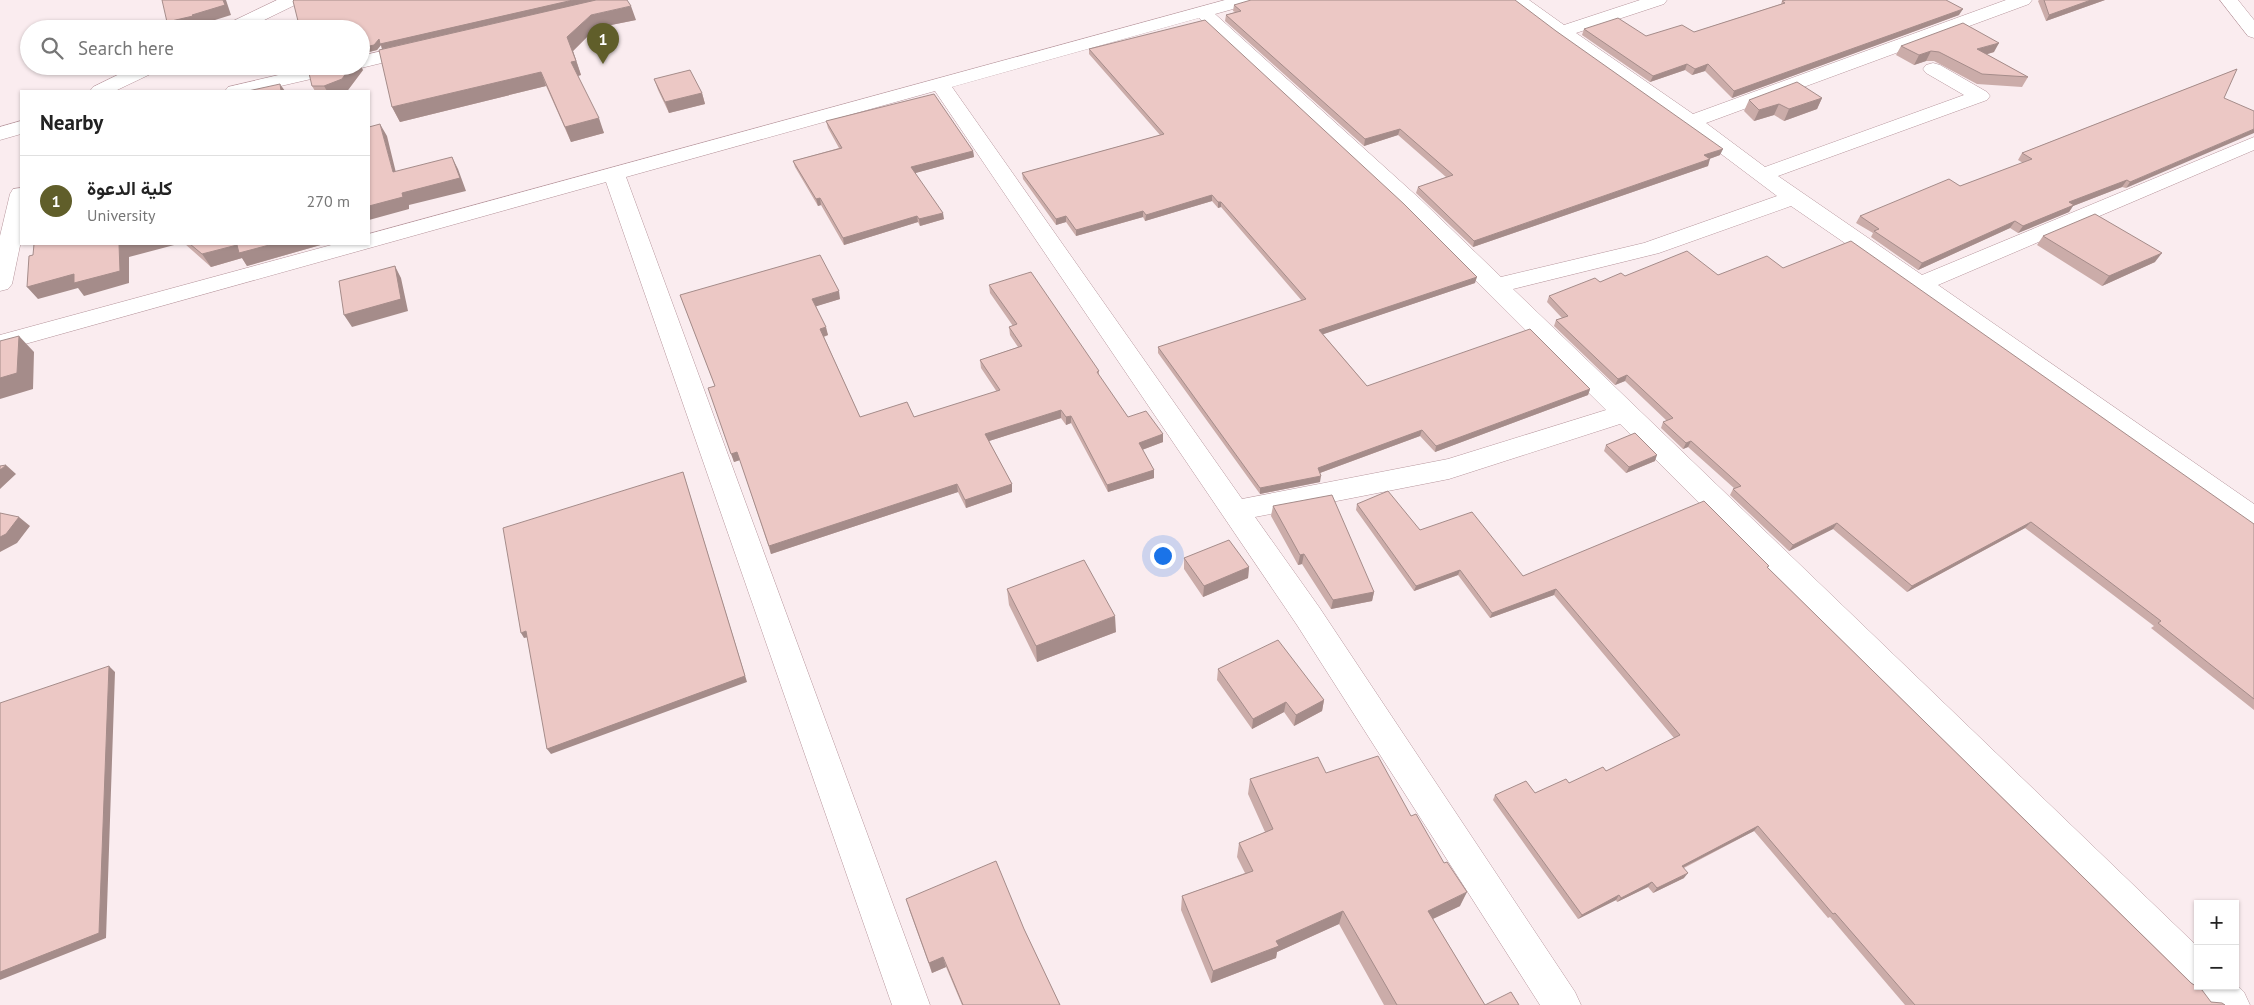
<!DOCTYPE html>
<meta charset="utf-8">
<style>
:root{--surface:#fff;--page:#f6f6f6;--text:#222;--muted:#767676;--line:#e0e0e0;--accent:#605e2a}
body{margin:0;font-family:"PT Sans",Vazirmatn,sans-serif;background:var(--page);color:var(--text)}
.controls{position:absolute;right:15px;bottom:15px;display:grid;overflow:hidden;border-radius:0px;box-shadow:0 1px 4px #0004}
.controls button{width:45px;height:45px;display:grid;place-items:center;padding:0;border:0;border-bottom:1px solid var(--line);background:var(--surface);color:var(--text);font:25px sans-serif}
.you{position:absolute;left:1162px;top:555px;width:18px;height:18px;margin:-12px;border:4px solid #fff;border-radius:50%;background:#1a73e8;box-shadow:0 0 0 8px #1a73e833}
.badge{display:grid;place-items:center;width:32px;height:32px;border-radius:50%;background:var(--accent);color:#fff;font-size:16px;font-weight:700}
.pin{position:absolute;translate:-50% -41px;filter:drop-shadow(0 1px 2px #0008)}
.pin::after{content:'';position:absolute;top:26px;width:18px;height:15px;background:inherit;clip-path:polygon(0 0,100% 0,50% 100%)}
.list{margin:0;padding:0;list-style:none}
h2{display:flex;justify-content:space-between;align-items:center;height:65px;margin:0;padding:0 20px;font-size:21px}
h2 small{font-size:16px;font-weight:400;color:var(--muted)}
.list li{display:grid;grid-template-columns:32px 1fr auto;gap:15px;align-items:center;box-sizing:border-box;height:90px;padding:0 20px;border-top:1px solid var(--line)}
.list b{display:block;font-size:19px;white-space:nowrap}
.list p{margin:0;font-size:16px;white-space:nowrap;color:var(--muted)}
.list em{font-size:16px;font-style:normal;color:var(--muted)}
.icon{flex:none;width:28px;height:28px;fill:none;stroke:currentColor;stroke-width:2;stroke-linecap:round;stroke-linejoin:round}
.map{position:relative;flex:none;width:2254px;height:1005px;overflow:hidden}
.search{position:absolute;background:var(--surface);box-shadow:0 1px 4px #0004;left:20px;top:20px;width:350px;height:55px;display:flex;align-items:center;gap:12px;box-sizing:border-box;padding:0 18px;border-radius:28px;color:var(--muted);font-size:19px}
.panel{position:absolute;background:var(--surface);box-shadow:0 1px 4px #0004;left:20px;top:90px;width:350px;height:155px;border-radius:0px}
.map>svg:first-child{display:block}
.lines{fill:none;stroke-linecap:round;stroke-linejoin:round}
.minor-casing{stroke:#b6959c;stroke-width:1}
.minor{fill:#fff;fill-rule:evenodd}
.wall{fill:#cbaca9}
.shaded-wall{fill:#a58c8a}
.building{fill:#ecc8c5;stroke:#a58c8a}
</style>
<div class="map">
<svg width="2254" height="1005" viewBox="0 0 2254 1005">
<rect width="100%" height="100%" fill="#faecef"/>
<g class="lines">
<g class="minor-casing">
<path id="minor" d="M 277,0 L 300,0 L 297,4 L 246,29 L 222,29 L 225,25 Z
M 1225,0 L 1254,0 L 1251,4 L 1215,14 L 1420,199 L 1501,277 L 1644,243 L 1777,196 L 1684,126 L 1555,36 L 1508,0 L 1529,0 L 1564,25 L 1640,0 L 1667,0 L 1664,4 L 1576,33 L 1693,114 L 2006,0 L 2032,0 L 2029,4 L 1706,123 L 1765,167 L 1964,95 L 1926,73 L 1923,69 L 1926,65 L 1933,63 L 1940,65 L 1987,92 L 1990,96 L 1987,100 L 1778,176 L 1922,275 L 2254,137 L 2254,150 L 1938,285 L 2254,504 L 2254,529 L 2244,525 L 1922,296 L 1791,206 L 1659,253 L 1513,289 L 2198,947 L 2198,986 L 2235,986 L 2235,983 L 2244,992 L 2250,1005 L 2204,1005 L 2198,999 L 2194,990 L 2185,986 L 1620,424 L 1449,479 L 1255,517 L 1319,607 L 1575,992 L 1581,1005 L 1540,1005 L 1297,625 L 935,91 L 626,177 L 930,1005 L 892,1005 L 606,182 L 0,351 L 0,335 L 335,244 L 369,244 L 369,234 ZM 1199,18 L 1404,209 L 1606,410 L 1448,459 L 1242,499 L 952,87 Z
M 2220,0 L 2238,0 L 2254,20 L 2254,38 L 2248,36 Z
M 416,43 L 423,45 L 425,49 L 423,53 L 361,68 L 355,66 L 361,66 L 361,56 Z
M 136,66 L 161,66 L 159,70 L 115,91 L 90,91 L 93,87 Z
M 317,66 L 352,66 L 350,70 L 259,91 L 225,91 L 228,87 Z
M 21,121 L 21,134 L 0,140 L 0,127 Z
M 21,188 L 21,241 L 12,284 L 8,289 L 0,291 L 0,236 L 10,194 L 13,189 Z"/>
</g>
<use href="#minor" class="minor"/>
</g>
<path class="wall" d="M 1782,0 L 1946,0 L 1959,15 L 1732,98 L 1705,71 L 1692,75 L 1685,70 L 1650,82 L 1582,35 L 1584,29 L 1646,36 L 1694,32 L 1781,4 L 1782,1 L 1783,1 Z
M 2039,0 L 2105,0 L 2046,21 L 2038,1 Z
M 1234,5 L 1556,31 L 1720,155 L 1709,159 L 1708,166 L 1473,247 L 1416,193 L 1418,187 L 1446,177 L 1398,135 L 1364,146 L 1225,21 L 1226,15 L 1235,12 L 1233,11 Z
M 636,20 L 596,28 L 573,51 L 581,75 L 578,76 L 604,133 L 571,142 L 546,86 L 400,122 L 392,107 L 382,49 L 381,45 L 377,50 L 361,54 L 361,29 Z
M 1901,46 L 1994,52 L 1986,54 L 2028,77 L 2022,87 L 1977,84 L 1934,61 L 1926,61 L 1914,65 L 1896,55 Z
M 1089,49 L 1475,283 L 1323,334 L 1367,386 L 1590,389 L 1588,395 L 1435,452 L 1420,436 L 1320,473 L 1320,482 L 1260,494 L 1158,353 L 1158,347 L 1302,301 L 1221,207 L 1218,208 L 1212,201 L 1145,221 L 1143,217 L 1076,236 L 1066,222 L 1056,225 L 1023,179 L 1022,173 L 1160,135 L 1089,54 Z
M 2237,69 L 2126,188 L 2122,187 L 2073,206 L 2069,212 L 2018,233 L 2010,228 L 1918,270 L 1871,237 L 1873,233 L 1856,223 L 1860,216 L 1960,186 L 2023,163 L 2018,160 L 2022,153 Z
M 363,70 L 348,90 L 344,91 L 315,91 L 312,86 Z
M 654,79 L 702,93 L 705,104 L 669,113 L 658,90 Z
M 1822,98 L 1817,109 L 1784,121 L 1774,115 L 1754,121 L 1744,111 L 1749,100 Z
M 826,121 L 973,151 L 974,157 L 915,173 L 944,219 L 920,226 L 918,222 L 844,245 L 821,205 L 818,206 L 795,167 L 793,161 L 839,148 L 828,128 Z
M 2043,236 L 2155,262 L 2102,286 L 2037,245 Z
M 185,244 L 324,244 L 247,266 L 242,258 L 211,267 Z
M 1783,268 L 2254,524 L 2254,710 L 2151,628 L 2154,626 L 2025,528 L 1907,592 L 1833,529 L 1789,551 L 1730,495 L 1733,489 L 1735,489 L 1688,447 L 1683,449 L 1661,428 L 1663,422 L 1667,421 L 1625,381 L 1615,385 L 1554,326 L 1556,320 L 1562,318 L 1547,302 L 1549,296 L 1600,282 L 1625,276 L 1718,275 Z
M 989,285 L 1099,371 L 1099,376 L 1128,417 L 1163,434 L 1163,442 L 1142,450 L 1154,470 L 1154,478 L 1108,492 L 1071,423 L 1066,425 L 1061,418 L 989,441 L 1012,484 L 1012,492 L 966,508 L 958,492 L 771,554 L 740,460 L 734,462 L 715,386 L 680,295 L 840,299 L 816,306 L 828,335 L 824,337 L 860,417 L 914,417 L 997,392 L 981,368 L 980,360 L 1018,347 L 1010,335 L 1009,327 L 1013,326 L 990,293 Z
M 1606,445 L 1655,461 L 1626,473 L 1604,451 Z
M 1357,504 L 1420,530 L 1523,576 L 1768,568 L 2211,1002 L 2225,1005 L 1905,1005 L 1830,917 L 1828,918 L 1754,831 L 1684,868 L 1684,878 L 1653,893 L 1648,887 L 1617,902 L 1616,900 L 1578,919 L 1493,800 L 1495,795 L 1535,793 L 1569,783 L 1606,771 L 1674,738 L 1554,595 L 1490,618 L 1458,575 L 1414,591 L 1356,510 Z
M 1273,506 L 1374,592 L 1372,601 L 1331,609 L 1302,564 L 1298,565 L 1271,516 Z
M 1184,558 L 1249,567 L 1248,578 L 1203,597 L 1184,569 Z
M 1007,589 L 1116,632 L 1037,662 L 1009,605 Z
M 1218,669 L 1324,700 L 1322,711 L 1294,726 L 1284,712 L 1252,729 L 1217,680 Z
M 1326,773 L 1460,906 L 1433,919 L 1485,1005 L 1519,1005 L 1384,1005 L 1339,924 L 1277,952 L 1276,958 L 1211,983 L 1181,910 L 1182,896 L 1245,873 L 1237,857 L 1239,843 L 1265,832 L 1248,794 L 1250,779 Z
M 909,909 L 1024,929 L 1060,1005 L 962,1005 L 946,967 L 932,973 Z"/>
<path class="shaded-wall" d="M 223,0 L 226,0 L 231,15 L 199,25 L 199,27 L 191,29 L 171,29 L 167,22 Z
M 573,0 L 599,0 L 382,49 L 381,45 L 377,50 L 361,54 L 361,48 L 379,39 Z
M 2091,0 L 2105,0 L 2046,21 L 2049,15 Z
M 631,6 L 636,20 L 596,28 L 573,51 L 581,75 L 577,76 L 571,62 L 567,37 L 591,15 Z
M 1963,9 L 1959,15 L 1732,98 L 1734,91 Z
M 1999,43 L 1994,52 L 1972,59 L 1977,49 Z
M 1931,51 L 1926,61 L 1914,65 L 1919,55 Z
M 1687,64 L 1685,70 L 1650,82 L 1653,76 Z
M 1708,64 L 1705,71 L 1692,75 L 1695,69 Z
M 351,66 L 361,66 L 363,70 L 348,90 L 344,91 L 327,91 L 324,86 Z
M 541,72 L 546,86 L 400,122 L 392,107 Z
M 280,84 L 285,91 L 281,91 Z
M 702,93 L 705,104 L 669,113 L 665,102 Z
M 1822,98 L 1817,109 L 1784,121 L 1789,109 Z
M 1779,104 L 1774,115 L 1754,121 L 1759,110 Z
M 599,118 L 604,133 L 571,142 L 565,127 Z
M 380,124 L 387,136 L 399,185 L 393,172 Z
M 1400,129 L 1398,135 L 1364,146 L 1365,139 Z
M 2254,129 L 2254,133 L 2126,188 L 2130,182 Z
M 1723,149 L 1720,155 L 1701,162 L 1704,155 Z
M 973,151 L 974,157 L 912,174 L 911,167 Z
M 452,157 L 458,169 L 466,191 L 409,205 L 409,209 L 369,220 L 369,206 L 402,193 Z
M 1710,159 L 1708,166 L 1473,247 L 1474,241 Z
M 2127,180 L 2122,187 L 2073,206 L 2069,212 L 2018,233 L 2023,226 L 2069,202 Z
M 1212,195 L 1212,201 L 1145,221 L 1146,215 Z
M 820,198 L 821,205 L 818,206 L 816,199 Z
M 1218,202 L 1221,202 L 1221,207 L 1218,208 Z
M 1143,211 L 1143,217 L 1076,236 L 1076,230 Z
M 943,213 L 944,219 L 920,226 L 919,219 Z
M 917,216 L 918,222 L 844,245 L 843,238 Z
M 1066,216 L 1066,222 L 1056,225 L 1056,219 Z
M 2015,221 L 2010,228 L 1918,270 L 1922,263 Z
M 119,244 L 178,244 L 129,257 L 129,283 L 84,296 L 78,288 L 38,299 L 27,287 Z
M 273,244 L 324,244 L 247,266 L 242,258 L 211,267 L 202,254 L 237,245 Z
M 2162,253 L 2155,262 L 2102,286 L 2109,276 Z
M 395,266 L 401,278 L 408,311 L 352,327 L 344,315 Z
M 1477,277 L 1475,283 L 1318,336 L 1319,330 Z
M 839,291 L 840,299 L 814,307 L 812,299 Z
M 826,327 L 828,335 L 822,337 L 820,329 Z
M 19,336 L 34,352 L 33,389 L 0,399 L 0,378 Z
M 1627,375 L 1625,381 L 1615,385 L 1618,379 Z
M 1590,389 L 1588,395 L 1435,452 L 1436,446 Z
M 1061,410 L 1061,418 L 986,442 L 985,434 Z
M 1071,416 L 1071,423 L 1066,425 L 1066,417 Z
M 1422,430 L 1420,436 L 1317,474 L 1318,468 Z
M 1163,434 L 1163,442 L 1139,451 L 1139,443 Z
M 1691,441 L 1688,447 L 1683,449 L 1686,443 Z
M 737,452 L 740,460 L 734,462 L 731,454 Z
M 1657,455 L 1655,461 L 1626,473 L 1629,467 Z
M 6,465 L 16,474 L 0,489 L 0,470 Z
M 1154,470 L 1154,478 L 1108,492 L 1107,485 Z
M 683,472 L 747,682 L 551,754 L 547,749 Z
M 1321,476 L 1320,482 L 1260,494 L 1260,488 Z
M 957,484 L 958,492 L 771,554 L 769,546 Z
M 1012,484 L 1012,492 L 966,508 L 965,500 Z
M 19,517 L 30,526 L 17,543 L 0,552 L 0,537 Z
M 2031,522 L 2025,528 L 1907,592 L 1912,586 Z
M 1837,523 L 1833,529 L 1789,551 L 1793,545 Z
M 1304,554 L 1302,564 L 1298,565 L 1300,555 Z
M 1249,567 L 1248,578 L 1203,597 L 1204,586 Z
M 1460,570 L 1458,575 L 1414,591 L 1416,586 Z
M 1556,589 L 1554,595 L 1490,618 L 1492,613 Z
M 1374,592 L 1372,601 L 1331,609 L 1333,600 Z
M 1115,616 L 1116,632 L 1037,662 L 1036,646 Z
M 526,631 L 529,637 L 524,638 L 521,633 Z
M 109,666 L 115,672 L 106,938 L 0,980 L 0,972 Z
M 1324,700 L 1322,711 L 1294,726 L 1296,715 Z
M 1286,702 L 1284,712 L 1252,729 L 1253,719 Z
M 1758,826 L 1754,831 L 1678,870 L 1682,866 Z
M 1688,873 L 1684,878 L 1653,893 L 1657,888 Z
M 1652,882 L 1648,887 L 1617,902 L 1621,898 Z
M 1467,892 L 1460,906 L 1422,924 L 1428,911 Z
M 1619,895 L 1616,900 L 1578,919 L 1582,915 Z
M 1343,911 L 1339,924 L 1277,952 L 1276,958 L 1211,983 L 1213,971 L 1276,941 Z
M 943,957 L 946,967 L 932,973 L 929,963 Z"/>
<path class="building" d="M 162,0 L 223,0 L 225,5 L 192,15 L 193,16 L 167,22 Z
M 294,0 L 573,0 L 380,44 L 379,39 L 374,45 L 361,48 L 361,29 L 300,29 L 293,1 Z
M 596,0 L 627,0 L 631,6 L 591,15 L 567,37 L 576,61 L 571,62 L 599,118 L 565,127 L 541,72 L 392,107 L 379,50 Z
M 1251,0 L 1515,0 L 1556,31 L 1723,149 L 1704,155 L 1710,159 L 1474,241 L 1418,187 L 1453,175 L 1400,129 L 1365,139 L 1226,15 L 1241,11 L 1234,5 Z
M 1786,0 L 1946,0 L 1963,9 L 1734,91 L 1708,64 L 1695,69 L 1687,64 L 1653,76 L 1584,29 L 1618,18 L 1646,36 L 1682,25 L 1694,32 L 1785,3 L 1782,1 Z
M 2044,0 L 2091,0 L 2049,15 Z
M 1205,20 L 1404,204 L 1477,277 L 1319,330 L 1367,386 L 1530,329 L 1590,389 L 1436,446 L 1422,430 L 1318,468 L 1321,476 L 1260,488 L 1158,347 L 1306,299 L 1221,202 L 1218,202 L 1212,195 L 1146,215 L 1143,211 L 1076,230 L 1066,216 L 1056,219 L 1022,173 L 1164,134 L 1089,49 Z
M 1963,23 L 1999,43 L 1977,49 L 2028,77 L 1982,74 L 1939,52 L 1931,51 L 1919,55 L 1901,46 Z
M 321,66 L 351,66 L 342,79 L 324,86 L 312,86 L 308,69 Z
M 2237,69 L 2224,98 L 2254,111 L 2254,129 L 2130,182 L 2127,180 L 2069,202 L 2074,205 L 2023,226 L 2015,221 L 1922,263 L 1874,231 L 1879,229 L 1860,216 L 1949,179 L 1960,186 L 2032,159 L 2022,153 Z
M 690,70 L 702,93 L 665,102 L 654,79 Z
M 1797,82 L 1822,98 L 1789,109 L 1779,104 L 1759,110 L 1749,100 Z
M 280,84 L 281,91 L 248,91 Z
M 934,94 L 973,151 L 911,167 L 943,213 L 919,219 L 917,216 L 843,238 L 820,198 L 816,199 L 793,161 L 842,148 L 826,121 Z
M 380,124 L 393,172 L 452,157 L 460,178 L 402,193 L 403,197 L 369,206 L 369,127 Z
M 2095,214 L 2162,253 L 2109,276 L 2043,236 Z
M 1851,241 L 2254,524 L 2254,699 L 2158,623 L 2161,621 L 2031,522 L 1912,586 L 1837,523 L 1793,545 L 1733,489 L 1741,486 L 1691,441 L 1686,443 L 1663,422 L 1673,418 L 1627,375 L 1618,379 L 1556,320 L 1568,316 L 1549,296 L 1595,278 L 1600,282 L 1621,273 L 1625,276 L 1687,251 L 1718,275 L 1767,256 L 1783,268 Z
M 34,244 L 122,244 L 119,244 L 120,271 L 74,283 L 74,274 L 27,287 L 29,256 L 33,255 Z
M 190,244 L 273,244 L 239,253 L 237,245 L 202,254 Z
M 820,255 L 839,291 L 812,299 L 826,327 L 820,329 L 860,417 L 907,402 L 914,417 L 1000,390 L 980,360 L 1022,346 L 1009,327 L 1017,324 L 989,285 L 1031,272 L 1099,371 L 1097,372 L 1128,417 L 1146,411 L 1163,434 L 1139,443 L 1154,470 L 1107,485 L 1071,416 L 1066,417 L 1061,410 L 985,434 L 1012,484 L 965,500 L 957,484 L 769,546 L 737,452 L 731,454 L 708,388 L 715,386 L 680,295 Z
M 395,266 L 401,299 L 344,315 L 339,281 Z
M 19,336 L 17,373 L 0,378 L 0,341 Z
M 1635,433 L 1657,455 L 1629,467 L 1606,445 Z
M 6,465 L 0,470 L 0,466 Z
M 683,472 L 745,676 L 547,749 L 526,631 L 521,633 L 503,528 Z
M 1388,491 L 1420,530 L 1472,512 L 1523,576 L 1704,501 L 1769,566 L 1767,567 L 2191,983 L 2202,990 L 2211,1002 L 2222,1003 L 2225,1005 L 1915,1005 L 1835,913 L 1833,914 L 1758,826 L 1682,866 L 1688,873 L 1657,888 L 1652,882 L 1621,898 L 1619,895 L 1582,915 L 1495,795 L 1526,781 L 1535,793 L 1566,779 L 1569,783 L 1603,767 L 1606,771 L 1680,735 L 1556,589 L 1492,613 L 1460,570 L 1416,586 L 1357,504 Z
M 1332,495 L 1374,592 L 1333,600 L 1304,554 L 1300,555 L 1273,506 Z
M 0,513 L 19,517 L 6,534 L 0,537 Z
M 1229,540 L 1249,567 L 1204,586 L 1184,558 Z
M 1084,560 L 1115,616 L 1036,646 L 1007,589 Z
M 1278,640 L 1324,700 L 1296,715 L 1286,702 L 1253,719 L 1218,669 Z
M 109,666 L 99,933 L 0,972 L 0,703 Z
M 1378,756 L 1411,816 L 1416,814 L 1444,863 L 1447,862 L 1467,892 L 1428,911 L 1485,1005 L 1511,992 L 1519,1005 L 1397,1005 L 1343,911 L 1276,941 L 1279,946 L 1213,971 L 1182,896 L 1253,871 L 1239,843 L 1273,829 L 1250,779 L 1318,757 L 1326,773 Z
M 996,861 L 1024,929 L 1060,1005 L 963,1005 L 943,957 L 929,963 L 906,899 Z"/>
</svg>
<div class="controls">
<button>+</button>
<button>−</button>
</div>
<div class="you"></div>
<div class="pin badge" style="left:603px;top:64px">1</div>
<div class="search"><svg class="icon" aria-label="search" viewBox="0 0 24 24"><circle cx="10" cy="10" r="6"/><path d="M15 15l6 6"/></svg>Search here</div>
<section class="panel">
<h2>Nearby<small></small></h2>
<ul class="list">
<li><span class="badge">1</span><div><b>كلية الدعوة</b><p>University</p></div><em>270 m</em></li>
</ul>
</section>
</div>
